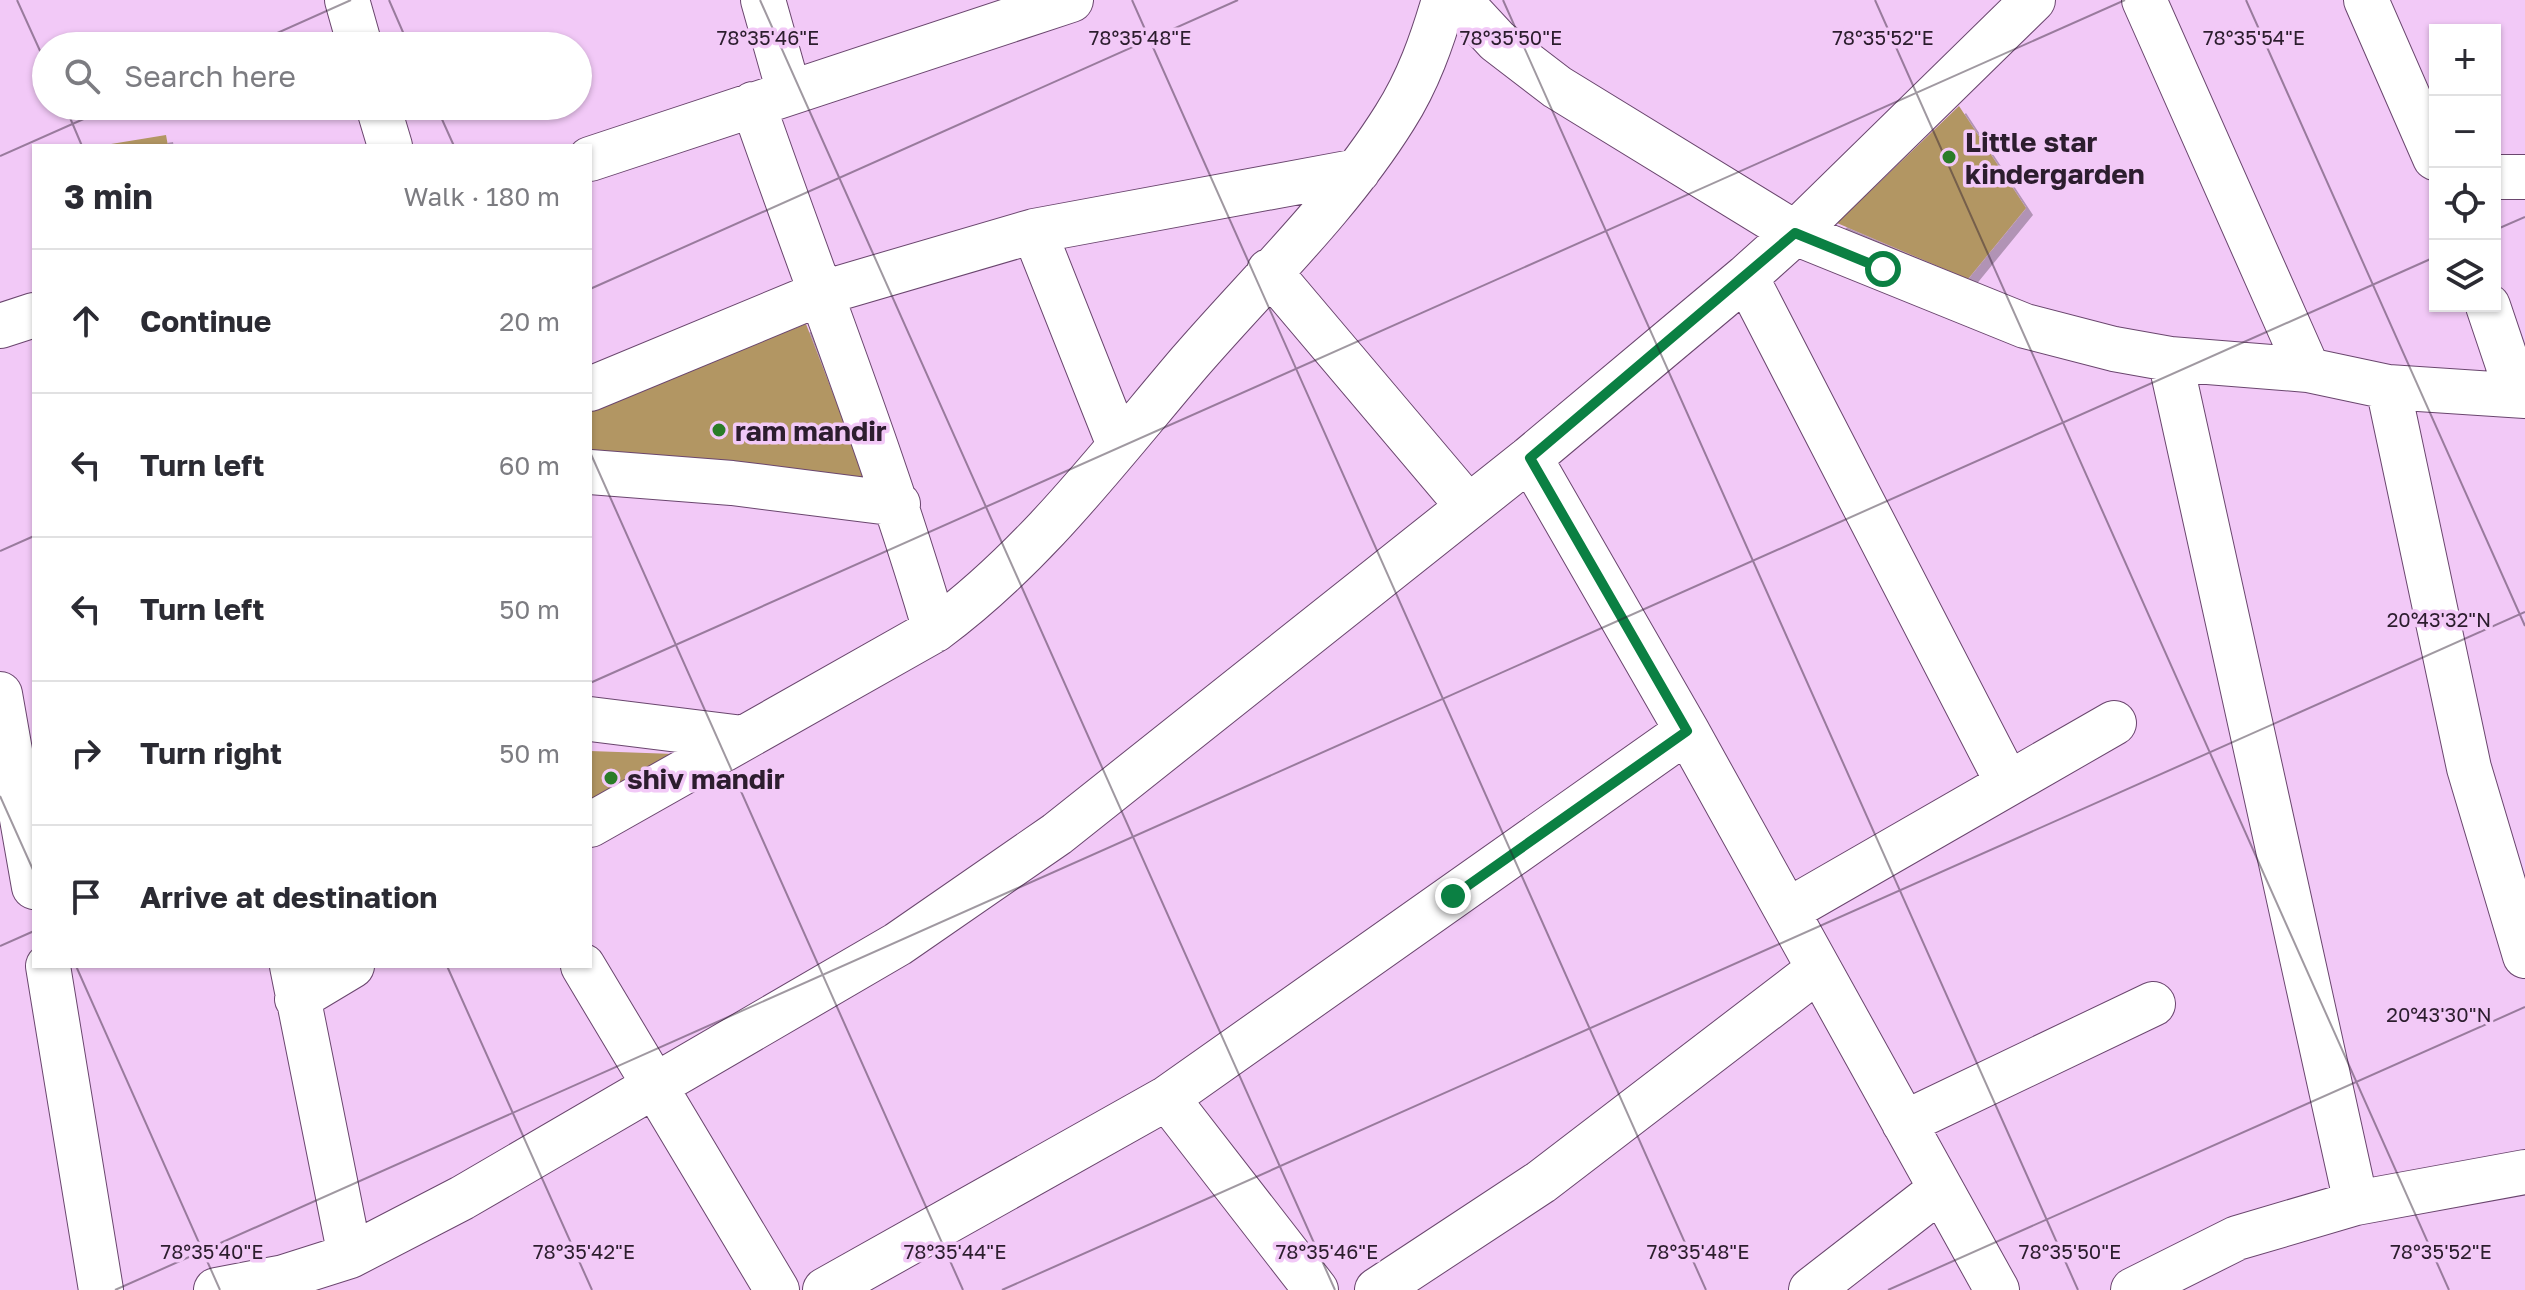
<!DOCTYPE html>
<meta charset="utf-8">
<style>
:root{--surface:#fff;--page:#f7f7f7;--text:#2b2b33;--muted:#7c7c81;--line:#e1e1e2}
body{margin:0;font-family:"Golos Text",sans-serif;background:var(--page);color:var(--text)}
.controls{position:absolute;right:24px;top:24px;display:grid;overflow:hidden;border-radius:0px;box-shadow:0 2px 6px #0004}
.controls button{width:72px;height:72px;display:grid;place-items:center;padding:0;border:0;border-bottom:2px solid var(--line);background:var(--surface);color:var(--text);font:40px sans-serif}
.stop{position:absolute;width:24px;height:24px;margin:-18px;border:6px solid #0b8043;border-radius:50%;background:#fff}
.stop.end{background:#0b8043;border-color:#fff;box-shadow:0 2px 8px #0008}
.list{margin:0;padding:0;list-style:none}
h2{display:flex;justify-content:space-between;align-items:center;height:104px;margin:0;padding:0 32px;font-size:34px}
h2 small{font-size:26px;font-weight:400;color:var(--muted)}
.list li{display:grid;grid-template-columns:52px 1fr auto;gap:24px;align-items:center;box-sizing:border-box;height:144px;padding:0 32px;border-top:2px solid var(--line)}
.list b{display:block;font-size:30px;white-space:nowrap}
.list em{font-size:26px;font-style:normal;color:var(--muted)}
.icon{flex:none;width:44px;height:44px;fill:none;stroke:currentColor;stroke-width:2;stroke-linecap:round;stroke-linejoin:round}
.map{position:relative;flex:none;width:2525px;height:1290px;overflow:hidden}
.search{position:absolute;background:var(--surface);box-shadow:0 2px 6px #0004;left:32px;top:32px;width:560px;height:88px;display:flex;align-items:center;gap:20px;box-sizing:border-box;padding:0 28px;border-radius:44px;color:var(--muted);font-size:30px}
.panel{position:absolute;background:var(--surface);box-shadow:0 2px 6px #0004;left:32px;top:144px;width:560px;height:824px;border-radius:0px}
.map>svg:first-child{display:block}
.building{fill:#b29663;filter:url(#shadow)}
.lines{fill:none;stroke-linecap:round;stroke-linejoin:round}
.minor-casing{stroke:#6a466e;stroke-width:46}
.minor{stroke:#fff;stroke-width:44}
.route{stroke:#0b8043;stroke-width:10}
.ticks{fill:none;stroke:#2c1d2e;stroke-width:2;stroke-opacity:0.45}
.poi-dot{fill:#2a7c28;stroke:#f2c9f7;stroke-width:3}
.labels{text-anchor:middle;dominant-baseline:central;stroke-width:7;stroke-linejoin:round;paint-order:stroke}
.poi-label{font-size:28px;font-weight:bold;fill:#2c1d2e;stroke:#f2c9f7;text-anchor:start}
.ticks-label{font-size:20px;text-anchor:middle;fill:#2c1d2e;stroke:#f2c9f7;stroke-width:7;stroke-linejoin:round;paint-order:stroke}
</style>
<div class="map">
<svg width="2525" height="1290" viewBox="0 0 2525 1290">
<defs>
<filter id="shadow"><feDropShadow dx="7" dy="7" stdDeviation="0" flood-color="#0004"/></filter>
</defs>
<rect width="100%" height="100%" fill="#f2c9f7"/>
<path class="building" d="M 1959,106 L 2026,208 L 1968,279 L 1837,223 Z
M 166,135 L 168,146 L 111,146 L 111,144 Z
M 806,324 L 875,502 L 590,452 L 590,409 Z
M 590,751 L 674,754 L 590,802 Z"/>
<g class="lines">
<g class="minor-casing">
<path id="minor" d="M 347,0 L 360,46
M 763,0 L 789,92
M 1459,0 L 1497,41 L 1557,87 L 1795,233 L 2025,326 L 2114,349 L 2170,359 L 2308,370 L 2388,387 L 2525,396
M 2144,0 L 2308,370
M 2366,0 L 2435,158
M 753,104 C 814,280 883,452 935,630
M 378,106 L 390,146
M 590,159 L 1071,0
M 2495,177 L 2525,177
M 1034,231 L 1119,445
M 1269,271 L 1467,505
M 1746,277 L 2007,782
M 2488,306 L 2518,395
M 0,326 L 34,315
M 2170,359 L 2356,1203
M 2388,387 L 2469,768 L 2525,956
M 590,389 L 819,294 L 1034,231 L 1358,171
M 1530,458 L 1687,731 L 1997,1290
M 590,472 L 732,483 L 898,504
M 0,694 L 34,887
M 590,719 L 743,738
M 590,825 L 935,630 C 1035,556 1109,457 1189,363 C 1258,283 1339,207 1395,117 C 1418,81 1432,41 1444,0
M 1787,911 L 2114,723
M 48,966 L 101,1290
M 292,966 L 350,1256
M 583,966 L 777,1290
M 297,999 L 352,966
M 1167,1098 L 1316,1290
M 1904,1123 L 2153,1004
M 216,1290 L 284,1277 L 350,1256 L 462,1198 L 898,944 L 1057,834 L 1530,458 L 1746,277 L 1795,233 L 2033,0
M 825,1290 L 1167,1098 L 1687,731
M 1377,1290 L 1541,1182 L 1819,969
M 1811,1290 L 1941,1189
M 2133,1290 L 2237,1238 L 2356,1203 L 2525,1172"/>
</g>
<use href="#minor" class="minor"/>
</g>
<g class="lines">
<path class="route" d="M 1453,896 L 1687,731 L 1530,458 L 1795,233 L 1883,269"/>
</g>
<path class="ticks" d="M 17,0 L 46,64M 389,0 L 409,46M 760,0 L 1335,1290M 1132,0 L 1706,1290M 1503,0 L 2078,1290M 1875,0 L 2449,1290M 2246,0 L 2525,626M 248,46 L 351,0M 65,106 L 82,146M 436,106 L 454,146M 0,156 L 113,106M 2495,230 L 2525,217M 590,289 L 1238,0M 590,452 L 963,1290M 0,551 L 34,536M 590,683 L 2125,0M 0,796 L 34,872M 0,946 L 34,931M 76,966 L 220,1290M 447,966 L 592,1290M 115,1290 L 2435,257M 1002,1290 L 2525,612M 1888,1290 L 2525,1007"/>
<g class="poi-dot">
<circle cx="1949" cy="157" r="8"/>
<circle cx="719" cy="430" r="8"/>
<circle cx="611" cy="778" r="8"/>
</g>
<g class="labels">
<g class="poi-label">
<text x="1965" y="141">Little star<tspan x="1965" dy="32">kindergarden</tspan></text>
<text x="735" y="430">ram mandir</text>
<text x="627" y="778">shiv mandir</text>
</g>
</g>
<g class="ticks-label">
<text x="768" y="45">78°35'46"E</text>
<text x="1140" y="45">78°35'48"E</text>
<text x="1511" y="45">78°35'50"E</text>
<text x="1883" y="45">78°35'52"E</text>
<text x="2254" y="45">78°35'54"E</text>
<text x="2439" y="627">20°43'32"N</text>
<text x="2439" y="1022">20°43'30"N</text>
<text x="212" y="1259">78°35'40"E</text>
<text x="584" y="1259">78°35'42"E</text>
<text x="955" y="1259">78°35'44"E</text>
<text x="1327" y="1259">78°35'46"E</text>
<text x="1698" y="1259">78°35'48"E</text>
<text x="2070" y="1259">78°35'50"E</text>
<text x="2441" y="1259">78°35'52"E</text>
</g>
</svg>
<div class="controls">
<button>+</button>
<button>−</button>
<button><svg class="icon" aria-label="locate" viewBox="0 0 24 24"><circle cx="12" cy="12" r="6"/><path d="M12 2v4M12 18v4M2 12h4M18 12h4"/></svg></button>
<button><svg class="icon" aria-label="layers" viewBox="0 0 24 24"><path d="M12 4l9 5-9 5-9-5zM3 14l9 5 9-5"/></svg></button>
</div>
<div class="stop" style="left:1883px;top:269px"></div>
<div class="stop end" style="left:1453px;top:896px"></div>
<div class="search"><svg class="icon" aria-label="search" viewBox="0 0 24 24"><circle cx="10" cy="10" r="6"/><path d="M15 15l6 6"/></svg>Search here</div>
<section class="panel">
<h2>3 min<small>Walk · 180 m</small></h2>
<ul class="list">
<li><svg class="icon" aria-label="ahead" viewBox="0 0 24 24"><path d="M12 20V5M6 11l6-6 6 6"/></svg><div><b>Continue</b></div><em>20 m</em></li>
<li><svg class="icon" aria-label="left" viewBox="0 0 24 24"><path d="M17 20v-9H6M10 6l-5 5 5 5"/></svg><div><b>Turn left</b></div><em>60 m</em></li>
<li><svg class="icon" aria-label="left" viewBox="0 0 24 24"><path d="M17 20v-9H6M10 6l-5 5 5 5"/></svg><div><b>Turn left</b></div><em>50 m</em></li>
<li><svg class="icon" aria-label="right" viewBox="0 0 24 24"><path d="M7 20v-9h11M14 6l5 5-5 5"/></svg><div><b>Turn right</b></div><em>50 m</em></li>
<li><svg class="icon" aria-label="arrive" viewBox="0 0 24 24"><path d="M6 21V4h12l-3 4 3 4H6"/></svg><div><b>Arrive at destination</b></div></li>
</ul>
</section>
</div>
